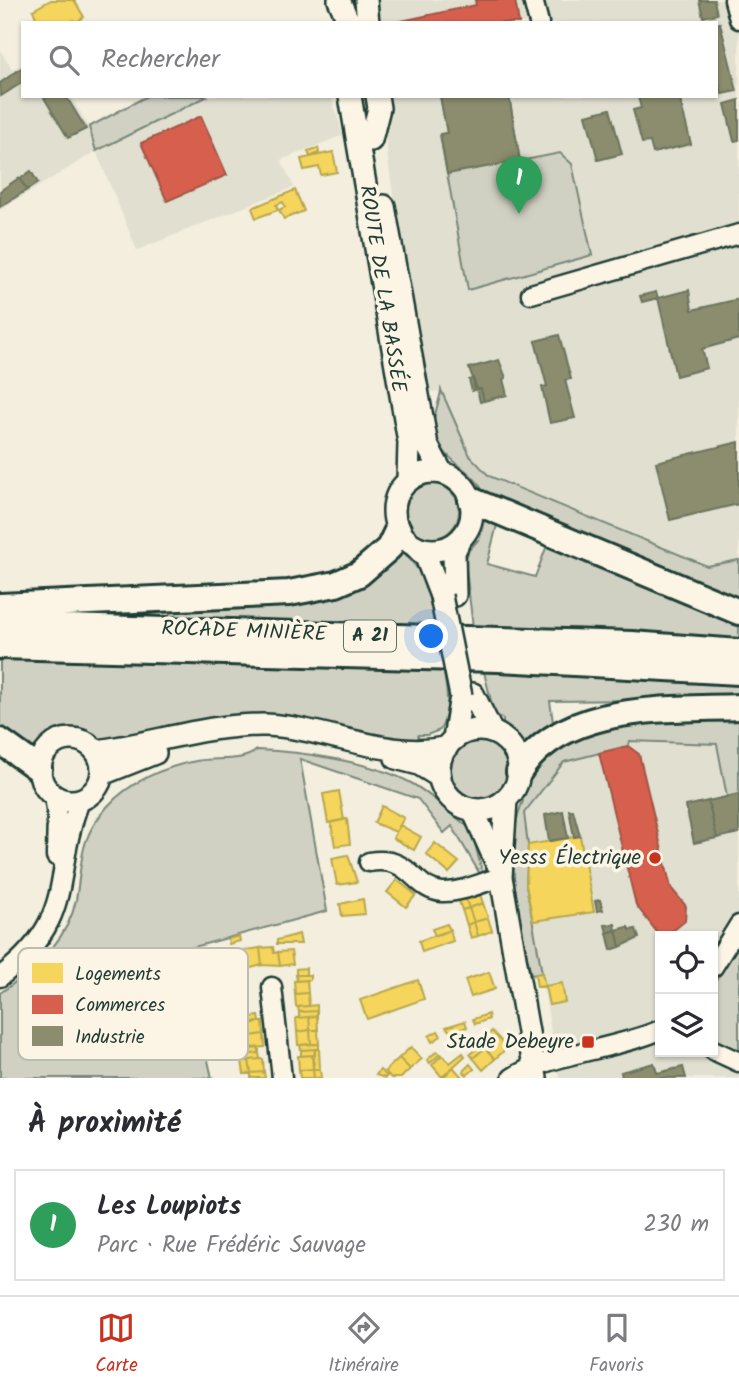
<!DOCTYPE html>
<html lang="fr">
<meta charset="utf-8">
<style>
:root{--surface:#fff;--page:#f7f7f7;--text:#2b2b33;--muted:#7c7c81;--line:#e1e1e2;--accent:#c8321e}
body{margin:0;font-family:Kalam,sans-serif;background:var(--page);color:var(--text)}
.controls{position:absolute;right:21px;bottom:21px;display:grid;overflow:hidden;border-radius:0px;box-shadow:0 2px 5px #0004}
.controls button{width:63px;height:63px;display:grid;place-items:center;padding:0;border:0;border-bottom:2px solid var(--line);background:var(--surface);color:var(--text);font:35px sans-serif}
.you{position:absolute;left:432px;top:637px;width:24px;height:24px;margin:-18px;border:5px solid #fff;border-radius:50%;background:#1a73e8;box-shadow:0 0 0 10px #1a73e833}
.badge{display:grid;place-items:center;width:46px;height:46px;border-radius:50%;background:var(--accent);color:#fff;font-size:23px;font-weight:700}
.pin{position:absolute;translate:-50% -58px;filter:drop-shadow(0 2px 4px #0008)}
.pin::after{content:'';position:absolute;top:37px;width:24px;height:21px;background:inherit;clip-path:polygon(0 0,100% 0,50% 100%)}
.list{margin:0;padding:0;list-style:none}
h2{display:flex;justify-content:space-between;align-items:center;height:91px;margin:0;padding:0 28px;font-size:30px}
h2 small{font-size:23px;font-weight:400;color:var(--muted)}
.list li{display:grid;grid-template-columns:46px 1fr auto;gap:21px;align-items:center;box-sizing:border-box;height:112px;margin:0 14px 14px;padding:0 14px;border:2px solid var(--line);border-radius:0px}
.list b{display:block;font-size:26px;white-space:nowrap}
.list p{margin:0;font-size:23px;white-space:nowrap;color:var(--muted)}
.list em{font-size:23px;font-style:normal;color:var(--muted)}
.icon{flex:none;width:38px;height:38px;fill:none;stroke:currentColor;stroke-width:2;stroke-linecap:round;stroke-linejoin:round}
.map{position:relative;flex:none;width:739px;height:1078px;overflow:hidden}
.search{position:absolute;background:var(--surface);box-shadow:0 2px 5px #0004;left:21px;right:21px;top:21px;height:77px;display:flex;align-items:center;gap:18px;box-sizing:border-box;padding:0 24px;border-radius:0px;color:var(--muted);font-size:26px}
.sheet{height:217px;background:var(--surface)}
nav{display:flex;justify-content:space-around;align-items:center;box-sizing:border-box;height:98px;border-top:2px solid var(--line);background:var(--surface);font-size:19px;color:var(--muted)}
nav a{display:grid;justify-items:center;gap:4px}
nav .on{color:var(--accent)}
.map>svg:first-child{display:block}
.built{fill:#e1dfd0;fill-rule:evenodd}
.green{fill:#d0d1c2;stroke:#78877b;stroke-width:2}
.homes{fill:#f6d55c;stroke:#b6a750;stroke-width:2}
.shops{fill:#d6604d;stroke:#9f5646;stroke-width:2}
.industry{fill:#8c8c6e;stroke:#6b745d;stroke-width:2}
.lines{fill:none;stroke-linecap:round;stroke-linejoin:round}
.minor-casing{stroke:#1f3d34;stroke-width:23}
.major-casing{stroke:#1f3d34;stroke-width:26}
.highway-casing{stroke:#1f3d34;stroke-width:30}
.minor{stroke:#fcf5e5;stroke-width:18}
.major{stroke:#fcf5e5;stroke-width:21}
.highway{stroke:#fcf5e5;stroke-width:24}
.major-bridge-casing{stroke:#1f3d34;stroke-width:26;stroke-linecap:butt}
.major-bridge{stroke:#fcf5e5;stroke-width:21}
.poi-dot{fill:#c8321e;stroke:#fcf5e5;stroke-width:2.5}
.labels{text-anchor:middle;dominant-baseline:central;stroke-width:7;stroke-linejoin:round;paint-order:stroke}
.shield{fill:#fcf5e5;stroke:#617469;stroke-width:2}
.shield-label{font-size:19px;font-weight:bold;fill:#1f3d34}
.street-label{font-size:21px;fill:#1f3d34;stroke:#fcf5e5}
.poi-label{font-size:21px;fill:#1f3d34;stroke:#fcf5e5;text-anchor:end}
.key{fill:#fcf5e5;stroke:#babeb0;stroke-width:2}
.key-label{font-size:19px;fill:#1f3d34}
</style>
<div class="map">
<svg width="739" height="1078" viewBox="0 0 739 1078">
<rect width="100%" height="100%" fill="#f3eede"/>
<filter id="ink" filterUnits="userSpaceOnUse"><feTurbulence type="fractalNoise" baseFrequency=".0143" numOctaves="2"/><feDisplacementMap in="SourceGraphic" scale="14" xChannelSelector="R" yChannelSelector="G"/><feConvolveMatrix kernelMatrix="1 2 1 2 8 2 1 2 1" color-interpolation-filters="sRGB"/></filter>
<g filter="url(#ink)">
<path class="built" d="M 371,0 L 739,0 L 739,560 L 707,566 L 489,476 L 470,456 L 441,391 L 426,392 L 389,168 L 382,96 L 716,96 L 716,23 L 374,23 Z
M 0,50 L 12,70 L 23,64 L 23,96 L 70,96 L 89,127 L 97,150 L 208,96 L 331,96 L 343,135 L 281,160 L 294,187 L 137,250 L 96,151 L 0,210 Z
M 630,741 L 717,744 L 727,796 L 739,794 L 739,1078 L 559,1078 L 526,885 L 528,845 L 524,812 L 564,762 L 627,746 ZM 660,936 L 713,936 L 713,1052 L 660,1052 Z"/>
<path class="green" d="M 147,96 L 208,96 L 96,151 L 89,127 Z
M 440,96 L 509,96 L 520,161 L 560,153 L 572,164 L 592,255 L 468,290 L 440,134 L 447,133 Z
M 441,390 L 470,456 L 489,476 L 707,566 L 739,560 L 739,603 L 485,497 C 475,464 435,464 434,423 C 434,413 440,400 441,390 Z
M405 511a27 27 0 1 1 54 0a27 27 0 1 1-54 0Z
M 485,516 L 498,521 L 487,564 L 535,577 L 549,540 L 739,623 L 739,639 L 473,627 L 465,561 L 469,550 L 480,538 Z
M 400,548 L 424,576 L 435,625 L 47,615 L 325,600 L 329,594 Z
M 0,658 L 443,669 C 447,690 451,711 440,730 L 427,735 L 418,735 L 418,745 L 313,728 L 102,743 C 74,729 51,723 34,757 L 0,732 Z
M 484,672 L 739,684 L 739,699 L 550,701 L 554,729 L 524,750 L 513,732 L 503,726 L 503,719 L 494,713 Z
M 739,717 L 739,794 L 727,797 L 717,744 L 630,741 L 628,746 L 564,762 L 524,813 L 528,845 L 526,885 L 542,973 L 531,975 C 521,924 501,850 523,801 L 521,795 L 530,771 L 546,748 L 619,723 Z
M451 769a30 30 0 1 1 60 0a30 30 0 1 1-60 0Z
M 257,750 C 300,751 373,762 411,783 C 431,794 449,812 467,826 L 473,836 L 482,871 L 480,874 L 452,826 L 444,833 L 418,799 L 300,759 L 327,911 L 183,950 L 212,1078 L 0,1078 L 0,993 C 32,972 68,940 76,900 C 83,860 78,840 107,807 C 129,782 164,767 196,761 C 215,757 242,763 257,750 Z
M 739,939 L 739,1050 L 713,1040 L 713,985 Z"/>
<path class="homes" d="M 51,0 L 74,0 L 84,17 L 75,23 L 73,20 L 68,23 L 38,23 L 33,10 Z
M 318,148 L 319,153 L 310,157 L 308,151 Z
M 333,152 L 337,172 L 321,175 L 319,167 L 304,170 L 301,159 Z
M 295,190 L 304,211 L 284,219 L 279,210 L 285,207 L 283,202 L 276,205 L 278,210 L 256,218 L 252,208 Z
M 339,791 L 344,820 L 328,823 L 323,794 Z
M 382,806 L 404,818 L 396,832 L 374,823 Z
M 347,819 L 350,844 L 335,846 L 331,822 Z
M 400,825 L 421,837 L 414,850 L 393,838 Z
M 580,836 L 594,912 L 533,921 L 526,885 L 528,845 Z
M 435,843 L 459,862 L 449,873 L 426,854 Z
M 348,855 L 357,882 L 337,885 L 332,858 Z
M 397,880 L 416,895 L 406,907 L 387,892 Z
M 478,889 L 483,903 L 469,908 L 464,894 Z
M 464,894 L 469,908 L 462,910 L 457,896 Z
M 363,899 L 365,914 L 342,916 L 340,904 Z
M 483,903 L 488,918 L 474,922 L 469,908 Z
M 469,908 L 474,922 L 467,925 L 462,910 Z
M 488,918 L 492,931 L 478,936 L 474,922 Z
M 474,922 L 478,936 L 471,938 L 467,925 Z
M 447,924 L 450,930 L 435,936 L 432,929 Z
M 450,930 L 453,941 L 422,952 L 419,941 Z
M 299,934 L 301,944 L 277,944 L 277,940 Z
M 239,936 L 240,941 L 229,944 L 228,939 Z
M 273,947 L 274,953 L 278,952 L 280,966 L 262,965 L 260,948 Z
M 260,948 L 262,965 L 244,970 L 241,951 Z
M 291,951 L 293,964 L 280,966 L 278,952 Z
M 306,968 L 306,975 L 296,975 L 296,969 Z
M 489,972 L 495,989 L 471,997 L 465,980 Z
M 542,973 L 545,986 L 537,987 L 535,974 Z
M 296,975 L 310,975 L 310,980 L 297,981 Z
M 307,980 L 308,993 L 295,994 L 294,981 Z
M 418,980 L 424,999 L 367,1019 L 360,1000 Z
M 562,983 L 565,1002 L 549,1005 L 545,986 Z
M 308,993 L 309,1006 L 296,1007 L 295,994 Z
M 317,1005 L 317,1011 L 299,1012 L 298,1007 Z
M 317,1011 L 317,1016 L 299,1018 L 299,1012 Z
M 488,1014 L 489,1019 L 475,1024 L 473,1019 Z
M 259,1016 L 260,1022 L 248,1024 L 247,1018 Z
M 317,1016 L 318,1030 L 310,1030 L 309,1017 Z
M 309,1017 L 310,1030 L 297,1032 L 296,1018 Z
M 465,1021 L 467,1027 L 455,1031 L 458,1041 L 446,1027 Z
M 260,1022 L 263,1022 L 264,1034 L 250,1036 L 249,1023 Z
M 310,1030 L 311,1044 L 298,1045 L 297,1032 Z
M 310,1030 L 318,1030 L 319,1044 L 311,1044 Z
M 438,1031 L 441,1036 L 432,1042 L 429,1036 Z
M 492,1031 L 507,1048 L 495,1059 L 485,1048 L 489,1044 L 484,1039 Z
M 264,1034 L 265,1047 L 252,1048 L 250,1036 Z
M 319,1044 L 319,1049 L 301,1050 L 300,1045 Z
M 482,1044 L 485,1048 L 473,1058 L 470,1054 Z
M 411,1047 L 422,1059 L 410,1069 L 399,1058 Z
M 259,1048 L 259,1053 L 242,1055 L 241,1050 Z
M 485,1048 L 495,1059 L 483,1070 L 473,1058 Z
M 315,1049 L 319,1049 L 320,1069 L 313,1069 Z
M 315,1049 L 315,1055 L 301,1056 L 301,1050 Z
M 437,1051 L 440,1054 L 430,1063 L 427,1060 Z
M 259,1053 L 260,1059 L 237,1061 L 237,1056 Z
M 463,1053 L 465,1056 L 442,1077 L 432,1065 L 442,1055 L 450,1063 Z
M 312,1055 L 313,1069 L 299,1070 L 298,1056 Z
M 399,1058 L 410,1069 L 401,1078 L 391,1078 L 385,1071 Z
M 263,1059 L 264,1072 L 251,1073 L 249,1060 Z
M 249,1060 L 251,1073 L 244,1074 L 242,1061 Z
M 470,1064 L 474,1069 L 467,1075 L 463,1071 Z
M 453,1067 L 463,1078 L 443,1078 Z
M 313,1069 L 320,1069 L 321,1078 L 314,1078 Z
M 313,1069 L 314,1078 L 300,1078 L 299,1070 Z
M 380,1070 L 387,1076 L 385,1078 L 376,1075 Z
M 264,1072 L 265,1078 L 251,1078 L 251,1073 Z"/>
<path class="shops" d="M 475,0 L 515,0 L 519,23 L 392,23 L 476,5 Z
M 201,116 L 227,175 L 167,201 L 141,143 Z
M 628,746 L 639,754 L 671,888 L 686,906 L 685,921 L 670,933 L 660,936 L 636,905 L 599,753 Z"/>
<path class="industry" d="M 699,0 L 714,0 L 717,14 L 703,17 Z
M 720,23 L 737,91 L 722,94 L 716,71 L 716,24 Z
M 23,67 L 23,82 L 1,96 L 0,83 Z
M 43,96 L 66,96 L 86,129 L 68,138 Z
M 440,96 L 509,96 L 520,161 L 447,174 L 440,134 L 447,133 Z
M 679,96 L 691,144 L 653,153 L 650,142 L 642,143 L 633,110 L 641,108 L 638,97 Z
M 739,100 L 739,140 L 734,141 L 725,104 Z
M 610,109 L 622,154 L 598,160 L 586,115 Z
M 31,171 L 38,183 L 27,190 L 20,179 Z
M 19,178 L 27,190 L 0,207 L 0,191 Z
M 689,290 L 692,310 L 739,299 L 739,339 L 702,349 L 707,368 L 676,376 L 658,298 Z
M 656,292 L 658,298 L 642,302 L 640,296 Z
M 559,335 L 571,379 L 565,380 L 575,418 L 550,423 L 542,387 L 547,386 L 535,341 Z
M 499,360 L 506,378 L 503,379 L 507,395 L 484,401 L 481,389 L 477,389 L 469,368 Z
M 473,379 L 475,390 L 472,391 L 469,380 Z
M 477,389 L 481,389 L 484,401 L 480,402 Z
M 739,442 L 739,504 L 670,520 L 656,462 Z
M 739,794 L 739,833 L 717,838 L 708,801 Z
M 708,801 L 717,838 L 694,843 L 686,806 Z
M 569,810 L 573,810 L 580,836 L 574,837 Z
M 563,811 L 568,838 L 549,841 L 545,815 Z
M 600,900 L 603,910 L 597,911 L 595,901 Z
M 615,924 L 616,930 L 607,933 L 605,925 Z
M 628,927 L 630,930 L 636,929 L 639,938 L 620,947 L 616,930 Z
M 616,930 L 620,947 L 611,950 L 607,933 Z
M 654,1063 L 657,1073 L 683,1067 L 686,1078 L 622,1078 L 621,1072 Z"/>
<g class="lines">
<g class="minor-casing">
<path id="minor" d="M 533,0 L 539,23
M 734,0 L 739,19
M 531,294 L 739,234
M 54,796 L 57,816 L 56,856
M 369,862 C 412,855 412,889 442,892 C 461,893 483,882 501,877
M 713,967 L 739,925
M 0,977 C 78,917 51,878 80,800
M 272,987 L 282,1078
M 713,1050 L 739,1062
M 512,1078 C 547,1054 618,1049 660,1030"/>
</g>
<g class="major-casing">
<path id="major" d="M 339,0 L 349,23
M 366,0 L 368,23
M 350,96 L 409,442 L 408,481
M 371,140 L 379,108 L 377,96
M 384,206 L 427,445 L 442,473
M394 511a39 39 0 1 1 78 0a39 39 0 1 1-78 0Z
M 415,546 L 426,557 L 441,596
M 455,595 L 454,552 L 460,539
M 473,694 L 492,732
M439 770a40 40 0 1 1 80 0a40 40 0 1 1-80 0Z
M40 770a31 31 0 1 1 62 0a31 31 0 1 1-62 0Z
M 454,739 L 461,696
M 96,751 C 155,744 206,724 266,725 C 324,727 392,762 447,747
M 396,758 L 419,764 L 440,777
M 102,774 L 155,753
M 506,800 L 501,877 L 536,1078
M 473,810 L 496,862"/>
</g>
<g class="highway-casing">
<path id="highway" d="M 471,500 L 739,612
M 0,606 L 289,593 L 336,584 L 359,574 L 389,548 L 398,529
M 0,625 L 632,644 L 739,652
M 0,646 L 499,659 L 739,672
M 0,741 L 39,769
M 519,772 C 563,702 667,710 739,707"/>
</g>
<use href="#minor" class="minor"/>
<use href="#major" class="major"/>
<use href="#highway" class="highway"/>
<g class="major-bridge-casing">
<path id="major-bridge" d="M 441,596 L 461,696"/>
</g>
<use href="#major-bridge" class="major-bridge"/>
</g>
</g>
<g class="poi-dot">
<circle cx="655" cy="858" r="7"/>
<rect x="581" y="1035" width="14" height="14" rx="3.5"/>
</g>
<g class="labels">
<rect class="shield" x="344" y="620.5" width="52" height="31" rx="5"/>
<g class="shield-label">
<text x="370" y="636">A 21</text>
</g>
<g class="street-label">
<text transform="translate(382 289) rotate(81)">ROUTE DE LA BASSÉE</text>
<text transform="translate(244 632) rotate(2)">ROCADE MINIÈRE</text>
</g>
<g class="poi-label">
<text x="641" y="858">Yesss Électrique</text>
<text x="574" y="1042">Stade Debeyre</text>
</g>
</g>
<rect x="18" y="948" width="230" height="112" rx="10" class="key"/>
<rect x="32" y="963" width="31" height="20" fill="#f6d55c"/>
<rect x="32" y="995" width="31" height="19" fill="#d6604d"/>
<rect x="32" y="1026" width="31" height="20" fill="#8c8c6e"/>
<g class="key-label">
<text x="75" y="980">Logements</text>
<text x="75" y="1011">Commerces</text>
<text x="75" y="1043">Industrie</text>
</g>
</svg>
<div class="controls">
<button><svg class="icon" aria-label="locate" viewBox="0 0 24 24"><circle cx="12" cy="12" r="6"/><path d="M12 2v4M12 18v4M2 12h4M18 12h4"/></svg></button>
<button><svg class="icon" aria-label="layers" viewBox="0 0 24 24"><path d="M12 4l9 5-9 5-9-5zM3 14l9 5 9-5"/></svg></button>
</div>
<div class="you"></div>
<div class="pin badge" style="left:519px;top:214px;background:#2e9e5b">1</div>
<div class="search"><svg class="icon" aria-label="search" viewBox="0 0 24 24"><circle cx="10" cy="10" r="6"/><path d="M15 15l6 6"/></svg>Rechercher</div>
</div>
<section class="sheet">
<h2>À proximité<small></small></h2>
<ul class="list">
<li><span class="badge" style="background:#2e9e5b">1</span><div><b>Les Loupiots</b><p>Parc · Rue Frédéric Sauvage</p></div><em>230 m</em></li>
</ul>
</section>
<nav>
<a class="on"><svg class="icon" aria-label="map" viewBox="0 0 24 24"><path d="M3 6l6-2 6 2 6-2v14l-6 2-6-2-6 2zM9 4v14M15 6v14"/></svg>Carte</a>
<a><svg class="icon" aria-label="directions" viewBox="0 0 24 24"><path d="M12 3l9 9-9 9-9-9zM9 14v-3h6M13 9l2 2-2 2"/></svg>Itinéraire</a>
<a><svg class="icon" aria-label="saved" viewBox="0 0 24 24"><path d="M7 4h10v16l-5-4-5 4z"/></svg>Favoris</a>
</nav>
